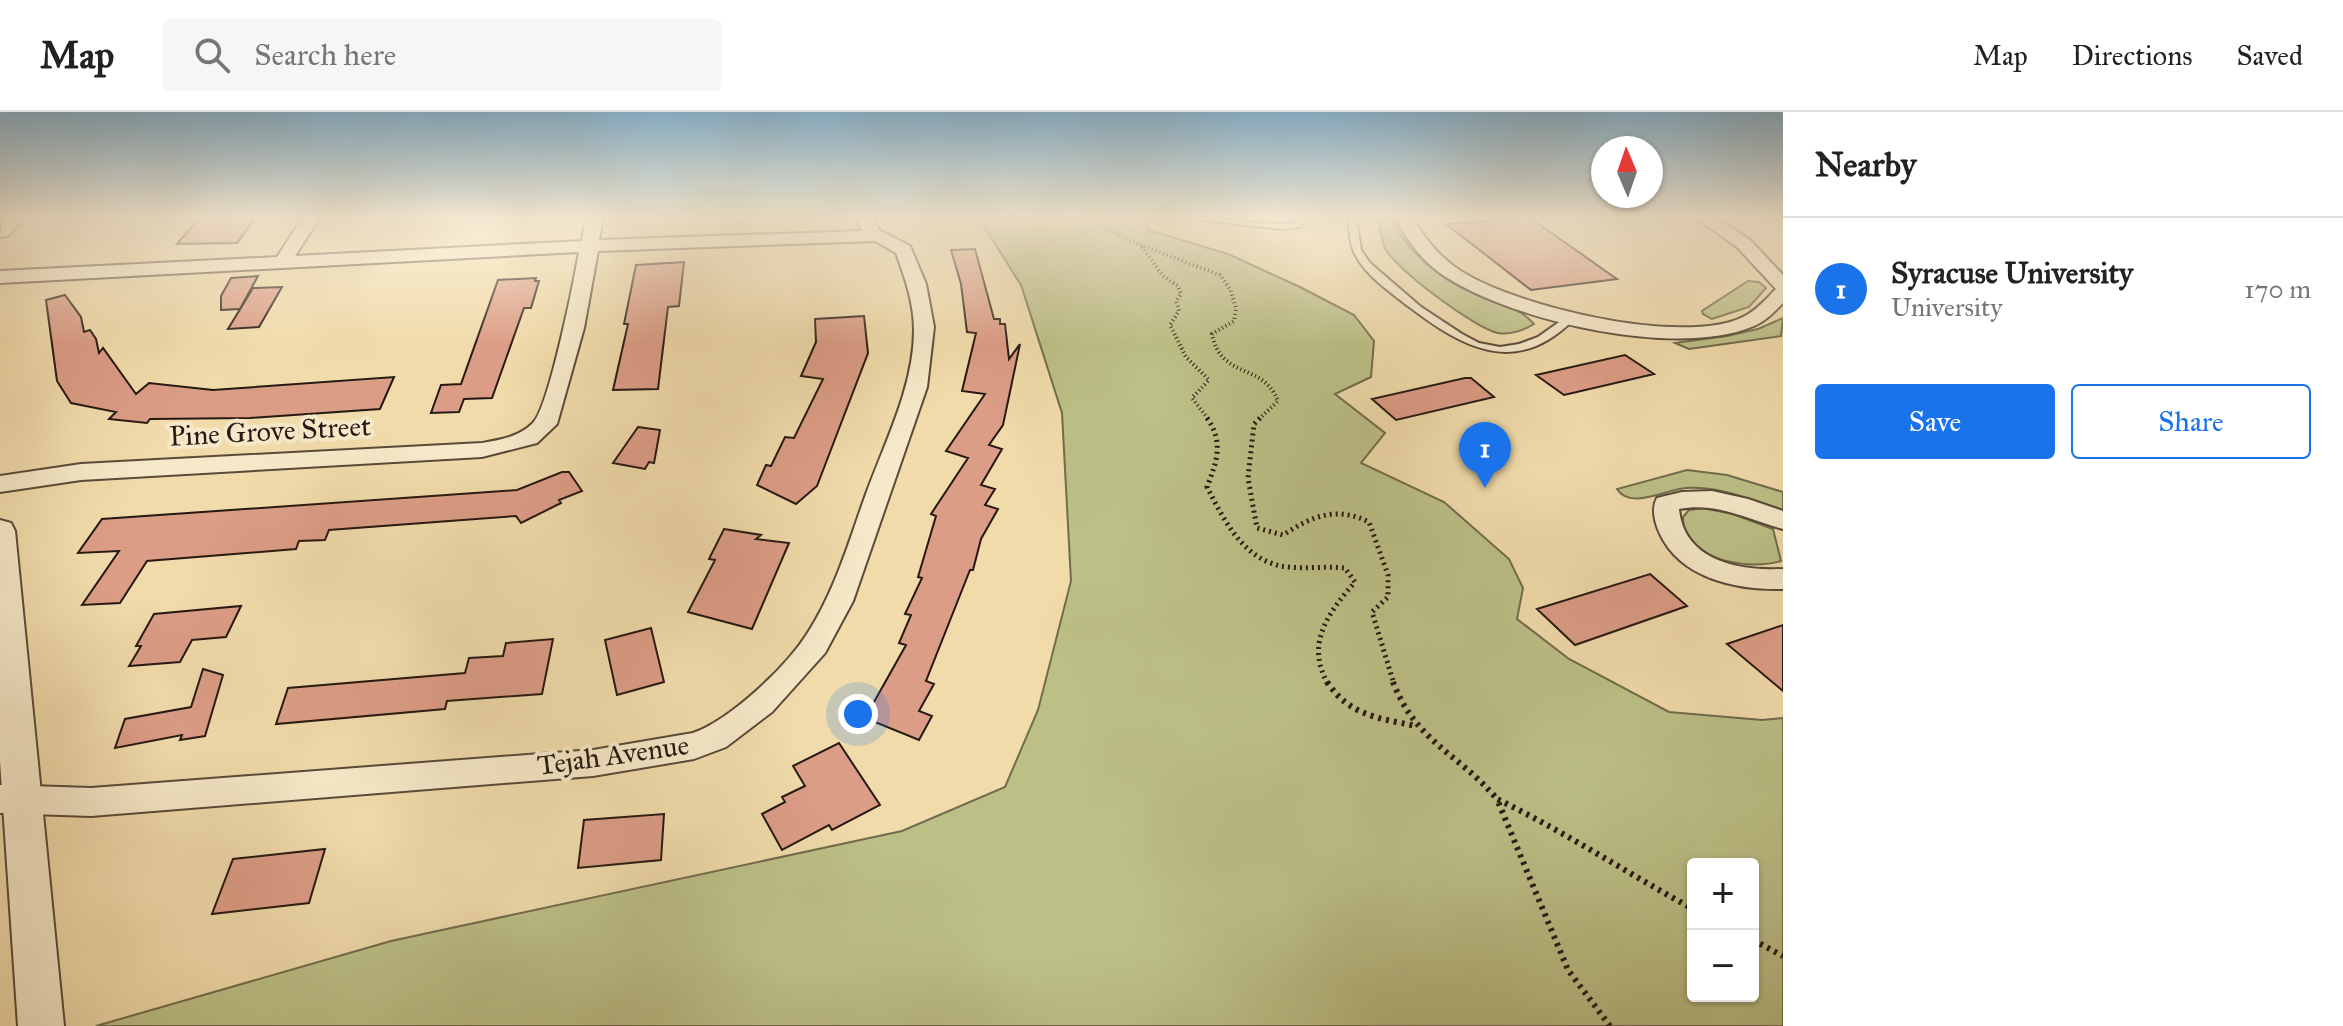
<!DOCTYPE html>
<meta charset="utf-8">
<style>
:root{--surface:#fff;--page:#f6f6f6;--text:#222;--muted:#767676;--line:#e0e0e0;--accent:#1a73e8}
body{margin:0;font-family:"IM FELL Great Primer",serif;background:var(--page);color:var(--text)}
.controls{position:absolute;right:24px;bottom:24px;display:grid;overflow:hidden;border-radius:8px;box-shadow:0 2px 6px #0004}
.controls button{width:72px;height:72px;display:grid;place-items:center;padding:0;border:0;border-bottom:2px solid var(--line);background:var(--surface);color:var(--text);font:40px sans-serif}
.compass{position:absolute;left:1591px;top:24px;width:72px;height:72px;border-radius:50%;background:var(--surface);box-shadow:0 2px 6px #0004;rotate:358deg}
.you{position:absolute;left:858px;top:602px;width:28px;height:28px;margin:-20px;border:6px solid #fff;border-radius:50%;background:#1a73e8;box-shadow:0 0 0 12px #1a73e833}
.badge{display:grid;place-items:center;width:52px;height:52px;border-radius:50%;background:var(--accent);color:#fff;font-size:26px;font-weight:700}
.pin{position:absolute;translate:-50% -66px;filter:drop-shadow(0 2px 4px #0008)}
.pin::after{content:'';position:absolute;top:42px;width:28px;height:24px;background:inherit;clip-path:polygon(0 0,100% 0,50% 100%)}
.list{margin:0;padding:0;list-style:none}
h2{display:flex;justify-content:space-between;align-items:center;height:104px;margin:0;padding:0 32px;font-size:34px}
h2 small{font-size:26px;font-weight:400;color:var(--muted)}
.list li{display:grid;grid-template-columns:52px 1fr auto;gap:24px;align-items:center;box-sizing:border-box;height:144px;padding:0 32px;border-top:2px solid var(--line)}
.list b{display:block;font-size:30px;white-space:nowrap}
.list p{margin:0;font-size:26px;white-space:nowrap;color:var(--muted)}
.list em{font-size:26px;font-style:normal;color:var(--muted)}
.actions{display:flex;gap:16px;padding:24px 32px}
.actions a{flex:1;padding:18px 0;border:2px solid var(--accent);border-radius:8px;text-align:center;font-size:28px;color:var(--accent)}
.actions .main{background:var(--accent);color:#fff}
.icon{flex:none;width:44px;height:44px;fill:none;stroke:currentColor;stroke-width:2;stroke-linecap:round;stroke-linejoin:round}
.map{position:relative;flex:none;width:1783px;height:914px;overflow:hidden}
header{display:flex;align-items:center;gap:48px;box-sizing:border-box;height:112px;padding:0 40px;background:var(--surface);border-bottom:2px solid var(--line)}
header strong{font-size:38px}
nav{display:flex;gap:44px;margin-inline-start:auto;font-size:28px}
.search{width:560px;height:72px;background:var(--page);display:flex;align-items:center;gap:20px;box-sizing:border-box;padding:0 28px;border-radius:8px;color:var(--muted);font-size:30px}
main{display:flex}
aside{flex:1;background:var(--surface)}
.map>svg:first-child{display:block}
.green{fill:#bcc087;stroke:#716c4d;stroke-width:2;fill-rule:evenodd}
.building{fill:#dc9d86;stroke:#261913;stroke-width:2}
.lines{fill:none;stroke-linecap:round;stroke-linejoin:round}
.service-casing{stroke:#594a39;stroke-width:4}
.minor-casing{stroke:#594a39;stroke-width:4}
.tertiary-casing{stroke:#594a39;stroke-width:4}
.path-far2{stroke:#261913;stroke-width:4;stroke-dasharray:1 3;stroke-linecap:butt}
.path-far1{stroke:#261913;stroke-width:5;stroke-dasharray:2 4;stroke-linecap:butt}
.path{stroke:#261913;stroke-width:6;stroke-dasharray:3 5;stroke-linecap:butt}
.service{fill:#f6e8c8;fill-rule:evenodd}
.minor{fill:#f6e8c8;fill-rule:evenodd}
.tertiary{fill:#f6e8c8;fill-rule:evenodd}
.labels{text-anchor:middle;dominant-baseline:central;stroke-width:8;stroke-linejoin:round;paint-order:stroke}
.street-label{font-size:28px;fill:#261913;stroke:#f6e8c8}
</style>
<header>
<strong>Map</strong>
<div class="search"><svg class="icon" aria-label="search" viewBox="0 0 24 24"><circle cx="10" cy="10" r="6"/><path d="M15 15l6 6"/></svg>Search here</div>
<nav><a>Map</a><a>Directions</a><a>Saved</a></nav>
</header>
<main>
<div class="map">
<svg width="1783" height="914" viewBox="0 0 1783 914">
<rect width="100%" height="100%" fill="#f1dbab"/>
<filter id="stains"><feTurbulence type="fractalNoise" baseFrequency=".0025" numOctaves="4"/><feColorMatrix values="0 0 0 0 .2 0 0 0 0 .09 0 0 0 0 .02 0 0 0 .5 -.17"/></filter>
<radialGradient id="worn" r=".72"><stop offset=".6" stop-color="#630" stop-opacity="0"/><stop offset="1" stop-color="#630" stop-opacity=".3"/></radialGradient>
<path class="green" d="M 978,105 L 1145,105 L 1148,118 L 1228,142 L 1300,175 L 1354,203 L 1374,229 L 1371,265 L 1335,282 L 1385,321 L 1361,351 L 1444,390 L 1509,447 L 1523,476 L 1517,507 L 1569,547 L 1669,600 L 1762,608 L 1783,606 L 1783,914 L 96,914 L 391,829 L 902,719 L 1005,675 L 1038,598 L 1071,469 L 1062,301 L 1021,173 ZM 1693,752 L 1753,752 L 1753,884 L 1693,884 Z
M 1378,105 L 1391,105 C 1406,140 1442,169 1478,183 C 1497,191 1521,196 1534,212 C 1524,218 1510,223 1498,221 C 1476,217 1394,156 1385,136 C 1381,127 1380,115 1378,105 Z
M 1748,169 L 1759,170 L 1766,176 L 1749,195 L 1712,207 L 1703,202 L 1702,199 Z
M 1783,206 L 1781,224 L 1689,237 L 1675,231 L 1727,224 L 1758,217 Z
M 1687,358 L 1727,363 L 1783,380 L 1783,398 C 1751,388 1720,374 1686,376 C 1664,378 1630,398 1617,377 Z
M 1703,396 L 1733,402 L 1773,417 L 1781,449 C 1749,459 1681,448 1683,405 L 1689,398 Z"/>
<path class="building" d="M 200,105 L 256,105 L 237,131 L 177,132 Z
M 1530,106 L 1617,167 L 1531,178 L 1446,112 Z
M 975,137 L 994,207 L 1000,207 L 1000,212 L 1005,212 L 1009,247 L 1020,232 L 1003,313 L 989,333 L 1002,337 L 981,373 L 995,377 L 985,393 L 998,397 L 981,427 L 973,458 L 970,458 L 926,569 L 934,572 L 919,599 L 932,604 L 919,628 L 865,606 L 906,533 L 899,531 L 911,503 L 905,502 L 922,466 L 918,465 L 936,404 L 931,402 L 968,346 L 946,339 L 985,282 L 962,279 L 976,221 L 967,220 L 961,172 L 951,138 Z
M 684,150 L 679,194 L 668,195 L 658,277 L 613,278 L 628,212 L 624,212 L 636,153 Z
M 258,164 L 240,197 L 221,198 L 221,184 L 231,166 Z
M 536,166 L 535,169 L 539,169 L 531,196 L 524,196 L 492,286 L 464,287 L 459,300 L 431,301 L 441,273 L 461,272 L 498,168 Z
M 282,175 L 259,215 L 228,217 L 253,176 Z
M 65,183 L 81,205 L 84,220 L 90,218 L 96,227 L 99,241 L 103,236 L 136,282 L 149,271 L 213,278 L 394,265 L 380,297 L 250,306 L 150,307 L 147,311 L 109,307 L 116,300 L 71,291 L 57,269 L 46,188 Z
M 864,204 L 868,241 L 817,374 L 796,392 L 757,373 L 766,353 L 771,354 L 785,325 L 794,326 L 823,267 L 801,264 L 816,230 L 815,207 Z
M 1625,243 L 1654,262 L 1564,283 L 1536,263 Z
M 1465,266 L 1471,266 L 1494,285 L 1396,308 L 1372,287 Z
M 638,315 L 660,318 L 654,351 L 649,350 L 645,357 L 613,351 Z
M 562,360 L 569,360 L 582,379 L 559,388 L 561,391 L 521,411 L 516,404 L 329,418 L 325,428 L 299,429 L 296,437 L 147,449 L 120,491 L 82,493 L 119,439 L 78,441 L 102,407 L 517,378 Z
M 724,417 L 761,423 L 756,427 L 789,431 L 752,517 L 688,500 L 715,448 L 709,447 Z
M 1650,462 L 1687,494 L 1575,533 L 1537,497 Z
M 241,494 L 226,525 L 192,528 L 180,550 L 129,554 L 141,534 L 136,534 L 154,502 Z
M 1783,513 L 1783,579 L 1727,532 Z
M 651,516 L 664,570 L 617,583 L 605,528 Z
M 553,527 L 542,582 L 447,589 L 445,597 L 276,612 L 288,576 L 465,561 L 469,546 L 503,544 L 506,531 Z
M 203,557 L 223,563 L 205,624 L 180,628 L 182,623 L 115,636 L 125,607 L 191,595 Z
M 839,631 L 880,693 L 832,718 L 829,713 L 782,738 L 762,702 L 785,690 L 782,685 L 805,674 L 793,654 Z
M 664,702 L 661,748 L 578,756 L 584,708 Z
M 325,737 L 309,791 L 212,802 L 233,747 Z"/>
<g class="lines">
<g class="service-casing">
<path id="service" d="M 1190,105 C 1225,105 1261,115 1295,111 L 1298,105 L 1306,105 L 1301,115 L 1281,117 L 1194,107 Z
M 1348,105 L 1356,105 L 1361,138 L 1370,151 L 1421,195 L 1462,222 L 1479,231 L 1500,235 L 1519,232 L 1538,225 L 1565,206 L 1571,206 L 1573,208 C 1515,266 1462,235 1408,194 C 1389,179 1365,163 1355,142 C 1349,131 1350,117 1348,105 Z"/>
</g>
<g class="minor-casing">
<path id="minor" d="M 303,105 L 320,105 L 295,144 L 582,129 L 586,105 L 603,105 L 599,128 L 862,119 L 855,105 L 872,105 L 879,118 L 910,134 L 926,172 L 934,215 L 927,275 L 853,489 L 825,541 L 772,600 L 726,635 L 694,647 L 593,664 L 91,704 L 0,701 L 0,673 L 91,676 L 593,638 L 693,621 C 730,608 786,555 807,522 C 835,479 849,429 866,382 C 885,330 914,274 914,218 C 914,191 905,166 896,141 L 875,129 L 598,139 L 584,216 L 557,312 L 537,331 L 482,345 L 81,368 L 0,380 L 0,364 L 81,352 L 482,331 C 500,328 519,325 533,311 C 549,295 574,169 579,140 L 0,171 L 0,159 L 277,145 Z
M 1395,105 L 1412,105 C 1424,125 1436,141 1455,155 C 1509,194 1682,235 1743,205 C 1756,199 1766,187 1776,177 L 1738,136 L 1695,105 L 1715,105 L 1750,128 L 1783,163 L 1783,191 C 1774,200 1766,209 1754,214 C 1677,247 1514,209 1446,165 C 1422,150 1408,129 1395,105 Z
M 1712,379 L 1748,387 L 1783,399 L 1783,417 C 1746,407 1718,390 1679,397 C 1684,449 1739,459 1783,457 L 1783,477 C 1737,478 1681,467 1660,422 C 1655,411 1651,397 1657,386 L 1682,380 Z"/>
</g>
<g class="tertiary-casing">
<path id="tertiary" d="M 3,105 L 25,105 L 8,124 L 0,125 Z
M 0,408 L 11,411 L 15,419 L 64,914 L 18,914 L 0,649 Z"/>
</g>
<path class="path-far2" d="M 1094,105 L 1097,112 L 1138,132 L 1220,163 L 1230,177 L 1236,196 L 1234,209 L 1212,222 C 1221,268 1263,250 1278,289 L 1258,308
M 1142,135 L 1163,164 L 1178,174 L 1181,182 L 1176,189 L 1179,199 L 1170,213 L 1186,245 L 1209,268 L 1192,286 L 1209,308"/>
<path class="path-far1" d="M 1207,306 C 1224,330 1217,349 1207,375 C 1225,410 1245,451 1288,455 C 1307,457 1326,454 1345,456 L 1355,470 C 1328,501 1305,532 1328,572
M 1260,306 L 1254,312 L 1248,366 L 1257,416 L 1283,423 C 1312,404 1336,394 1369,410 L 1388,463 L 1388,485 L 1372,500 L 1394,572"/>
<path class="path" d="M 1327,570 C 1350,604 1378,606 1416,614
M 1393,570 C 1416,630 1459,642 1497,687
M 1753,828 L 1783,844
M 1610,914 L 1568,858 L 1497,687 C 1565,720 1627,761 1693,797"/>
<use href="#service" class="service"/>
<use href="#minor" class="minor"/>
<use href="#tertiary" class="tertiary"/>
</g>
<linearGradient id="sky" x2="0" y2="1"><stop stop-color="#89b6d2"/><stop offset="0.45" stop-color="#f9efd9"/><stop offset="1" stop-color="#f9efd9" stop-opacity="0"/></linearGradient>
<rect width="1783" height="233" fill="url(#sky)"/>
<g class="labels">
<g class="street-label">
<text transform="translate(270 319) rotate(-3)">Pine Grove Street</text>
<text transform="translate(613 643) rotate(-8)">Tejah Avenue</text>
</g>
</g>
<rect width="100%" height="100%" filter="url(#stains)"/>
<rect width="100%" height="100%" fill="url(#worn)"/>
</svg>
<div class="controls">
<button>+</button>
<button>−</button>
</div>
<svg class="compass" viewBox="-18 -18 36 36"><path d="M0-13l5 13h-10z" fill="#e53935"/><path d="M0 13l5-13h-10z" fill="#767676"/></svg>
<div class="you"></div>
<div class="pin badge" style="left:1485px;top:376px">1</div>
</div>
<aside>
<h2>Nearby<small></small></h2>
<ul class="list">
<li><span class="badge">1</span><div><b>Syracuse University</b><p>University</p></div><em>170 m</em></li>
</ul>
<div class="actions"><a class="main">Save</a><a>Share</a></div>
</aside>
</main>
